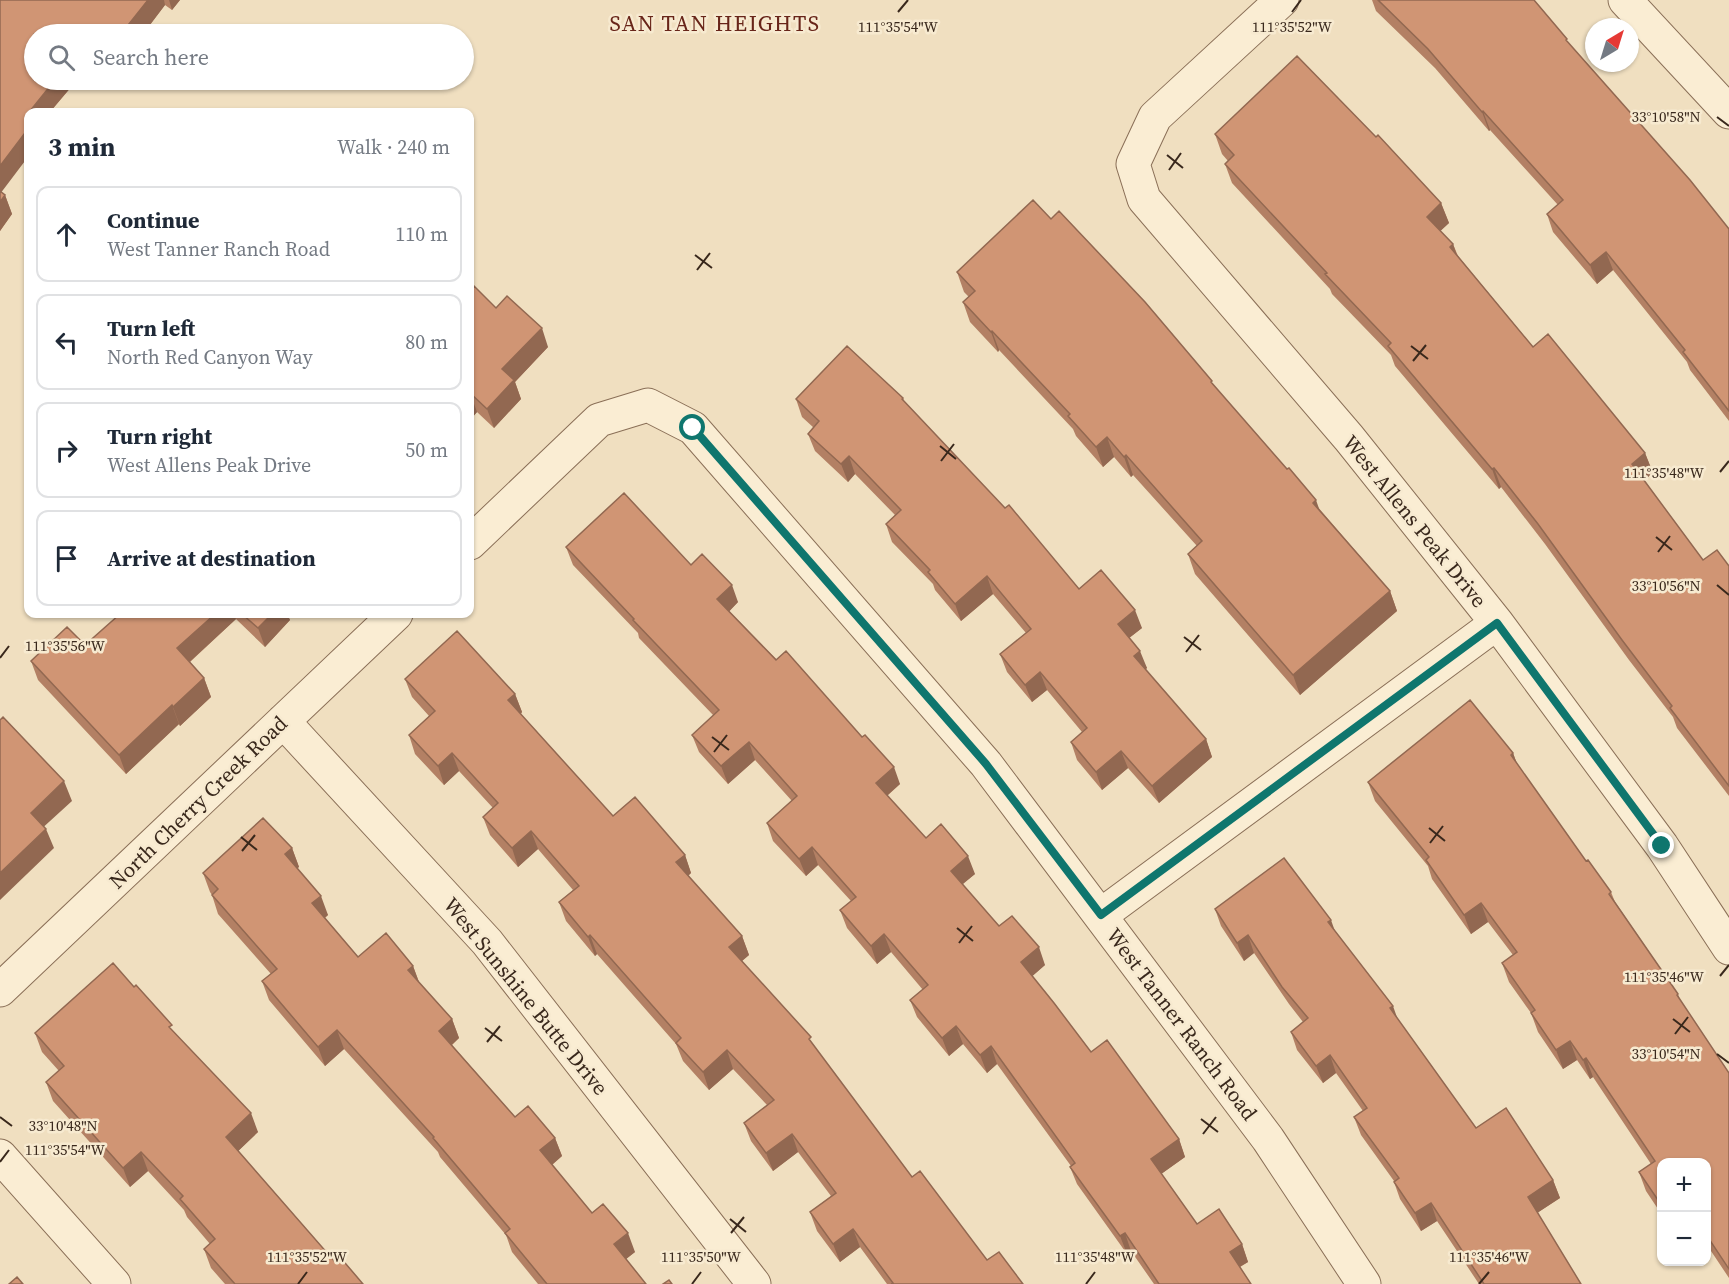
<!DOCTYPE html>
<meta charset="utf-8">
<style>
:root{--surface:#fff;--page:#f2f2f3;--text:#1f2937;--muted:#747a83;--line:#e0e1e3}
body{margin:0;font-family:"Source Serif 4",serif;background:var(--page);color:var(--text)}
.controls{position:absolute;right:18px;bottom:18px;display:grid;overflow:hidden;border-radius:12px;box-shadow:0 2px 4px #0004}
.controls button{width:54px;height:54px;display:grid;place-items:center;padding:0;border:0;border-bottom:2px solid var(--line);background:var(--surface);color:var(--text);font:30px sans-serif}
.compass{position:absolute;left:1585px;top:18px;width:54px;height:54px;border-radius:50%;background:var(--surface);box-shadow:0 2px 4px #0004;rotate:38deg}
.stop{position:absolute;width:18px;height:18px;margin:-14px;border:4px solid #0f766e;border-radius:50%;background:#fff}
.stop.end{background:#0f766e;border-color:#fff;box-shadow:0 2px 6px #0008}
.list{margin:0;padding:0;list-style:none}
h2{display:flex;justify-content:space-between;align-items:center;height:78px;margin:0;padding:0 24px;font-size:26px}
h2 small{font-size:20px;font-weight:400;color:var(--muted)}
.list li{display:grid;grid-template-columns:39px 1fr auto;gap:18px;align-items:center;box-sizing:border-box;height:96px;margin:0 12px 12px;padding:0 12px;border:2px solid var(--line);border-radius:12px}
.list b{display:block;font-size:22px;white-space:nowrap}
.list p{margin:0;font-size:20px;white-space:nowrap;color:var(--muted)}
.list em{font-size:20px;font-style:normal;color:var(--muted)}
.icon{flex:none;width:33px;height:33px;fill:none;stroke:currentColor;stroke-width:2;stroke-linecap:round;stroke-linejoin:round}
.map{position:relative;flex:none;width:1729px;height:1284px;overflow:hidden}
.search{position:absolute;background:var(--surface);box-shadow:0 2px 4px #0004;left:24px;top:24px;width:450px;height:66px;display:flex;align-items:center;gap:15px;box-sizing:border-box;padding:0 21px;border-radius:33px;color:var(--muted);font-size:22px}
.panel{position:absolute;background:var(--surface);box-shadow:0 2px 4px #0004;left:24px;top:108px;width:450px;height:510px;border-radius:12px}
.map>svg:first-child{display:block}
.lines{fill:none;stroke-linecap:round;stroke-linejoin:round}
.street-casing{stroke:#8a6f57;stroke-width:35}
.street{stroke:#faedd3;stroke-width:33}
.wall{fill:#b38064}
.shaded-wall{fill:#926851}
.building{fill:#d09574;stroke:#926851;stroke-width:1.5}
.route{stroke:#0f766e;stroke-width:8}
.ticks{fill:none;stroke:#39281c;stroke-width:2}
.labels{text-anchor:middle;dominant-baseline:central;stroke-width:5;stroke-linejoin:round;paint-order:stroke}
.street-label{font-size:21px;fill:#39281c;stroke:#f7ead0}
.neighbourhood-label{font-size:22px;letter-spacing:1.5px;fill:#682519;stroke:#f7ead0}
.ticks-label{font-size:15px;text-anchor:middle;fill:#39281c;stroke:#f7ead0;stroke-width:5;stroke-linejoin:round;paint-order:stroke}
</style>
<div class="map">
<svg width="1729" height="1284" viewBox="0 0 1729 1284">
<rect width="100%" height="100%" fill="#f0dfc0"/>
<g class="lines">
<g class="street-casing">
<path id="street" d="M 1282,0 L 1155,117 L 1133,164 L 1144,199 L 1349,438 L 1497,623 L 1662,846 L 1729,948
M 1625,0 L 1729,112
M 470,543 L 599,420 L 648,405 L 693,428 L 986,764 L 1268,1139 L 1364,1284
M 283,721 L 487,942 L 754,1284
M 1101,915 L 1497,623
M 0,990 L 396,614
M 0,1156 L 114,1284"/>
</g>
<use href="#street" class="street"/>
</g>
<path class="wall" d="M 0,0 L 180,0 L 172,10 L 165,5 L 143,34 L 34,34 L 77,80 L 50,112 L 28,112 L 1,192 L 5,195 L 12,214 L 0,231 Z
M 1372,0 L 1534,0 L 1569,45 L 1729,229 L 1729,421 L 1690,370 L 1687,362 L 1613,270 L 1597,284 L 1553,232 L 1547,214 L 1558,205 L 1490,130 L 1489,131 L 1435,68 L 1376,11 Z
M 1215,134 L 1376,137 L 1441,203 L 1449,223 L 1440,231 L 1453,244 L 1458,256 L 1533,347 L 1645,453 L 1653,473 L 1644,480 L 1703,560 L 1729,566 L 1729,796 L 1677,728 L 1673,717 L 1629,660 L 1545,544 L 1501,487 L 1499,489 L 1395,366 L 1391,355 L 1332,294 L 1330,289 L 1232,183 L 1225,164 L 1228,161 L 1222,154 Z
M 1051,219 L 1213,385 L 1390,591 L 1397,611 L 1300,695 L 1195,574 L 1188,554 L 1197,546 L 1133,475 L 1131,477 L 1114,457 L 1103,467 L 1076,436 L 1073,429 L 999,350 L 998,352 L 970,322 L 963,302 L 969,297 L 964,292 L 957,272 Z
M 470,290 L 496,308 L 548,347 L 515,382 L 521,399 L 494,428 L 477,412 L 470,420 Z
M 903,398 L 905,403 L 1079,589 L 1142,628 L 1129,638 L 1147,668 L 1145,670 L 1206,739 L 1212,757 L 1159,803 L 1128,768 L 1102,790 L 1077,760 L 1071,742 L 1082,732 L 1047,690 L 1032,702 L 1007,672 L 1000,654 L 1026,633 L 993,594 L 961,621 L 935,590 L 933,584 L 892,542 L 886,524 L 895,515 L 855,474 L 848,482 L 815,451 L 808,434 L 814,428 L 802,417 L 796,399 Z
M 566,547 L 691,565 L 738,602 L 729,611 L 900,784 L 887,796 L 926,838 L 975,874 L 962,884 L 999,926 L 1045,965 L 1032,976 L 1091,1052 L 1179,1139 L 1185,1157 L 1161,1174 L 1197,1224 L 1242,1244 L 1248,1262 L 1240,1267 L 1251,1284 L 1154,1284 L 1131,1251 L 1127,1254 L 1077,1184 L 1070,1167 L 1071,1166 L 997,1064 L 987,1073 L 963,1044 L 949,1056 L 917,1017 L 910,1000 L 923,990 L 891,952 L 877,964 L 847,928 L 840,910 L 851,901 L 818,865 L 806,876 L 773,841 L 767,823 L 792,801 L 755,760 L 728,784 L 699,752 L 692,735 L 714,716 L 639,638 L 638,633 L 573,565 Z
M 120,614 L 294,614 L 289,618 L 290,620 L 265,647 L 236,619 L 190,662 L 204,678 L 211,697 L 180,726 L 179,724 L 126,774 L 38,680 L 31,661 L 85,645 Z
M 405,679 L 515,694 L 522,712 L 521,714 L 613,816 L 685,855 L 691,873 L 688,876 L 742,936 L 749,955 L 742,961 L 815,1048 L 912,1177 L 987,1260 L 1023,1284 L 887,1284 L 860,1247 L 840,1262 L 817,1231 L 810,1212 L 831,1196 L 798,1152 L 773,1171 L 751,1141 L 744,1123 L 767,1105 L 733,1069 L 709,1090 L 683,1061 L 676,1044 L 597,954 L 595,956 L 566,921 L 559,902 L 573,890 L 538,849 L 518,867 L 490,835 L 483,817 L 493,808 L 459,771 L 444,785 L 415,754 L 409,735 L 429,716 L 412,697 Z
M 1513,753 L 1517,764 L 1586,861 L 1611,892 L 1615,902 L 1678,994 L 1681,1003 L 1729,1073 L 1729,1278 L 1707,1245 L 1707,1162 L 1662,1162 L 1662,1215 L 1646,1191 L 1639,1172 L 1651,1164 L 1593,1077 L 1590,1079 L 1577,1060 L 1563,1069 L 1538,1032 L 1531,1013 L 1509,982 L 1502,963 L 1513,955 L 1488,922 L 1471,934 L 1432,879 L 1428,866 L 1375,801 L 1368,782 Z
M 292,848 L 299,867 L 297,868 L 328,915 L 325,918 L 358,957 L 413,966 L 419,982 L 452,1019 L 459,1038 L 452,1045 L 515,1117 L 555,1138 L 562,1156 L 552,1165 L 592,1213 L 635,1252 L 626,1259 L 646,1284 L 538,1284 L 512,1252 L 506,1235 L 440,1157 L 438,1152 L 344,1049 L 325,1066 L 269,1000 L 262,981 L 271,974 L 218,914 L 212,895 L 210,892 L 203,873 Z
M 1215,909 L 1336,933 L 1476,1128 L 1553,1180 L 1560,1198 L 1537,1213 L 1581,1284 L 1479,1284 L 1437,1221 L 1421,1231 L 1400,1199 L 1394,1182 L 1394,1181 L 1361,1135 L 1354,1117 L 1363,1111 L 1336,1073 L 1323,1083 L 1297,1050 L 1291,1032 L 1303,1022 L 1289,1004 L 1254,953 L 1244,961 L 1221,926 Z
M 134,987 L 175,1033 L 258,1132 L 238,1151 L 335,1262 L 363,1284 L 225,1284 L 211,1268 L 204,1249 L 210,1244 L 187,1217 L 184,1210 L 148,1171 L 130,1187 L 53,1101 L 46,1082 L 59,1071 L 42,1052 L 35,1033 Z"/>
<path class="shaded-wall" d="M 148,0 L 164,0 L 165,5 L 143,34 L 121,34 Z
M 169,0 L 180,0 L 172,10 Z
M 55,80 L 77,80 L 50,112 L 30,112 L 30,111 Z
M 1483,111 L 1490,130 L 1489,131 L 1482,112 Z
M 28,129 L 28,157 L 0,194 L 0,166 Z
M 5,195 L 12,214 L 0,231 L 0,202 Z
M 1441,203 L 1449,223 L 1434,237 L 1427,217 Z
M 1453,244 L 1460,264 L 1450,247 Z
M 1606,252 L 1613,270 L 1597,284 L 1590,265 Z
M 542,328 L 548,347 L 515,382 L 521,399 L 494,428 L 487,409 L 502,369 Z
M 992,331 L 999,350 L 998,352 L 991,332 Z
M 470,393 L 477,412 L 470,420 Z
M 1107,437 L 1114,457 L 1103,467 L 1096,447 Z
M 1645,453 L 1653,473 L 1639,484 L 1632,464 Z
M 1126,455 L 1133,475 L 1131,477 L 1124,457 Z
M 849,456 L 855,474 L 848,482 L 841,464 Z
M 1494,468 L 1501,487 L 1499,489 L 1492,469 Z
M 1316,500 L 1323,520 L 1313,503 Z
M 987,576 L 993,594 L 961,621 L 955,604 Z
M 732,585 L 738,602 L 724,617 L 717,599 Z
M 1390,591 L 1397,611 L 1300,695 L 1293,675 Z
M 1135,610 L 1142,628 L 1124,642 L 1118,624 Z
M 215,614 L 233,614 L 236,619 L 184,667 L 177,648 Z
M 272,614 L 294,614 L 289,618 L 290,620 L 265,647 L 258,628 Z
M 1140,651 L 1147,668 L 1140,674 L 1134,656 Z
M 1040,672 L 1047,690 L 1032,702 L 1025,685 Z
M 204,678 L 211,697 L 180,726 L 173,707 Z
M 515,694 L 522,712 L 515,719 L 508,700 Z
M 172,705 L 179,724 L 126,774 L 119,755 Z
M 1206,739 L 1212,757 L 1159,803 L 1152,786 Z
M 749,742 L 755,760 L 728,784 L 721,766 Z
M 1121,751 L 1128,768 L 1102,790 L 1096,772 Z
M 452,753 L 459,771 L 444,785 L 438,766 Z
M 1513,753 L 1520,772 L 1511,755 Z
M 894,767 L 900,784 L 882,800 L 876,783 Z
M 64,781 L 72,801 L 38,832 L 31,813 Z
M 46,829 L 54,848 L 0,900 L 0,873 Z
M 531,831 L 538,849 L 518,867 L 512,848 Z
M 812,847 L 818,865 L 806,876 L 799,859 Z
M 292,848 L 299,867 L 291,873 L 285,854 Z
M 685,855 L 691,873 L 683,880 L 676,862 Z
M 968,856 L 975,874 L 957,889 L 951,871 Z
M 321,896 L 328,915 L 319,922 L 312,903 Z
M 1481,903 L 1488,922 L 1471,934 L 1464,915 Z
M 1331,920 L 1337,937 L 1328,922 Z
M 884,934 L 891,952 L 877,964 L 871,946 Z
M 590,935 L 597,954 L 595,956 L 588,937 Z
M 1248,935 L 1254,953 L 1244,961 L 1237,943 Z
M 742,936 L 749,955 L 736,966 L 729,947 Z
M 1039,947 L 1045,965 L 1028,980 L 1021,962 Z
M 413,966 L 420,985 L 408,970 Z
M 1393,1006 L 1399,1023 L 1390,1008 Z
M 452,1019 L 459,1038 L 446,1050 L 439,1031 Z
M 956,1026 L 963,1044 L 949,1056 L 942,1038 Z
M 337,1030 L 344,1049 L 325,1066 L 318,1047 Z
M 1570,1041 L 1577,1060 L 1563,1069 L 1556,1050 Z
M 991,1046 L 997,1064 L 987,1073 L 980,1055 Z
M 727,1050 L 733,1069 L 709,1090 L 703,1072 Z
M 1330,1055 L 1336,1073 L 1323,1083 L 1316,1066 Z
M 1586,1058 L 1593,1077 L 1590,1079 L 1583,1060 Z
M 251,1113 L 258,1132 L 233,1156 L 226,1137 Z
M 792,1134 L 798,1152 L 773,1171 L 766,1153 Z
M 555,1138 L 562,1156 L 547,1169 L 540,1150 Z
M 1179,1139 L 1185,1157 L 1157,1177 L 1151,1159 Z
M 141,1152 L 148,1171 L 130,1187 L 123,1168 Z
M 1553,1180 L 1560,1198 L 1534,1215 L 1528,1197 Z
M 1431,1203 L 1437,1221 L 1421,1231 L 1415,1213 Z
M 853,1229 L 860,1247 L 840,1262 L 833,1244 Z
M 628,1233 L 635,1252 L 621,1263 L 614,1244 Z
M 1125,1233 L 1131,1251 L 1127,1254 L 1120,1236 Z
M 1242,1244 L 1248,1262 L 1236,1269 L 1230,1252 Z"/>
<path class="building" d="M 0,0 L 148,0 L 121,34 L 34,34 L 34,80 L 55,80 L 30,111 L 32,112 L 28,112 L 28,129 L 0,166 Z
M 1378,0 L 1534,0 L 1567,39 L 1566,40 L 1690,180 L 1729,229 L 1729,411 L 1683,352 L 1685,350 L 1606,252 L 1590,265 L 1547,214 L 1563,200 L 1483,111 L 1482,112 L 1428,49 Z
M 1297,56 L 1376,137 L 1378,135 L 1441,203 L 1427,217 L 1453,244 L 1450,247 L 1533,347 L 1548,334 L 1645,453 L 1632,464 L 1703,560 L 1717,550 L 1729,566 L 1729,786 L 1670,708 L 1672,706 L 1622,640 L 1538,524 L 1494,468 L 1492,469 L 1388,346 L 1391,343 L 1325,274 L 1327,273 L 1225,164 L 1234,155 L 1215,134 Z
M 0,191 L 5,195 L 0,202 Z
M 1033,200 L 1051,219 L 1059,211 L 1145,302 L 1212,381 L 1211,382 L 1287,469 L 1289,468 L 1316,500 L 1313,503 L 1390,591 L 1293,675 L 1188,554 L 1202,541 L 1126,455 L 1124,457 L 1107,437 L 1096,447 L 1068,416 L 1070,414 L 992,331 L 991,332 L 963,302 L 975,291 L 957,272 Z
M 474,286 L 496,308 L 507,296 L 542,328 L 502,369 L 514,380 L 487,409 L 470,393 L 470,394 L 470,290 Z
M 847,346 L 903,398 L 902,399 L 1005,508 L 1009,505 L 1079,589 L 1101,570 L 1135,610 L 1118,624 L 1140,651 L 1134,656 L 1206,739 L 1152,786 L 1121,751 L 1096,772 L 1071,742 L 1087,728 L 1040,672 L 1025,685 L 1000,654 L 1031,629 L 987,576 L 955,604 L 928,572 L 930,570 L 886,524 L 901,510 L 849,456 L 841,464 L 808,434 L 819,421 L 796,399 Z
M 624,493 L 691,565 L 702,554 L 732,585 L 717,599 L 776,660 L 786,651 L 862,737 L 865,735 L 894,767 L 876,783 L 926,838 L 941,824 L 968,856 L 951,871 L 999,926 L 1012,916 L 1039,947 L 1021,962 L 1054,1003 L 1091,1052 L 1107,1040 L 1179,1139 L 1151,1159 L 1197,1224 L 1219,1209 L 1242,1244 L 1230,1252 L 1251,1284 L 1159,1284 L 1125,1233 L 1120,1236 L 1070,1167 L 1075,1163 L 991,1046 L 980,1055 L 956,1026 L 942,1038 L 910,1000 L 928,985 L 884,934 L 871,946 L 840,910 L 856,897 L 812,847 L 799,859 L 767,823 L 797,796 L 749,742 L 721,766 L 692,735 L 719,710 L 633,620 L 634,619 L 566,547 Z
M 120,614 L 215,614 L 177,648 L 204,678 L 173,707 L 172,705 L 119,755 L 31,661 L 67,627 L 85,645 Z
M 242,614 L 272,614 L 258,628 Z
M 457,631 L 515,694 L 508,700 L 613,816 L 635,797 L 685,855 L 676,862 L 742,936 L 729,947 L 811,1037 L 809,1039 L 912,1177 L 920,1171 L 987,1260 L 999,1252 L 1023,1284 L 891,1284 L 893,1283 L 853,1229 L 833,1244 L 810,1212 L 836,1193 L 792,1134 L 766,1153 L 744,1123 L 774,1100 L 727,1050 L 703,1072 L 676,1043 L 681,1038 L 590,935 L 588,937 L 559,902 L 579,886 L 531,831 L 512,848 L 483,817 L 498,803 L 452,753 L 438,766 L 409,735 L 435,711 L 405,679 Z
M 1470,700 L 1513,753 L 1511,755 L 1586,861 L 1588,860 L 1611,892 L 1609,894 L 1678,994 L 1677,995 L 1729,1073 L 1729,1269 L 1707,1236 L 1707,1162 L 1662,1162 L 1662,1206 L 1639,1172 L 1655,1161 L 1586,1058 L 1583,1060 L 1570,1041 L 1556,1050 L 1531,1013 L 1535,1010 L 1502,963 L 1517,952 L 1481,903 L 1464,915 L 1426,860 L 1429,857 L 1368,782 Z
M 3,717 L 64,781 L 31,813 L 46,829 L 0,873 L 0,720 Z
M 263,818 L 292,848 L 285,854 L 321,896 L 312,903 L 358,957 L 386,933 L 413,966 L 408,970 L 452,1019 L 439,1031 L 515,1117 L 528,1106 L 555,1138 L 540,1150 L 592,1213 L 603,1204 L 628,1233 L 614,1244 L 646,1284 L 547,1284 L 505,1233 L 510,1229 L 433,1138 L 434,1137 L 337,1030 L 318,1047 L 262,981 L 277,969 L 212,895 L 218,889 L 203,873 Z
M 1284,858 L 1331,920 L 1328,922 L 1393,1006 L 1390,1008 L 1476,1128 L 1506,1108 L 1553,1180 L 1528,1197 L 1581,1284 L 1484,1284 L 1431,1203 L 1415,1213 L 1394,1182 L 1399,1178 L 1354,1117 L 1367,1108 L 1330,1055 L 1316,1066 L 1291,1032 L 1308,1018 L 1282,987 L 1248,935 L 1237,943 L 1215,909 Z
M 113,963 L 134,987 L 136,985 L 172,1025 L 169,1027 L 251,1113 L 226,1137 L 335,1262 L 340,1257 L 363,1284 L 235,1284 L 204,1249 L 215,1239 L 180,1199 L 183,1196 L 141,1152 L 123,1168 L 46,1082 L 64,1066 L 35,1033 Z
M 17,1277 L 23,1284 L 9,1284 Z
M 669,1280 L 672,1284 L 663,1284 Z"/>
<g class="lines">
<path class="route" d="M 693,428 L 986,764 L 1101,915 L 1497,623 L 1662,846"/>
</g>
<path class="ticks" d="M 898,12 L 908,0M 1292,12 L 1301,0M 1717,117 L 1729,126M 1167,155 L 1183,168M 1169,170 L 1181,153M 695,255 L 712,268M 697,270 L 710,253M 1411,346 L 1428,359M 1413,361 L 1426,345M 940,446 L 956,459M 941,461 L 954,444M 1720,472 L 1729,461M 1656,537 L 1672,550M 1658,552 L 1670,536M 1717,585 L 1729,595M 1184,637 L 1201,650M 1186,652 L 1199,635M 0,658 L 9,646M 712,737 L 729,750M 714,752 L 727,735M 1429,828 L 1445,841M 241,837 L 257,850M 1430,843 L 1443,826M 242,851 L 255,835M 957,928 L 973,941M 959,943 L 972,926M 1720,976 L 1729,965M 1673,1019 L 1690,1032M 485,1028 L 502,1041M 1675,1034 L 1688,1017M 487,1042 L 500,1026M 1717,1054 L 1729,1063M 0,1117 L 12,1126M 1201,1119 L 1218,1132M 1203,1134 L 1216,1117M 0,1162 L 9,1150M 730,1219 L 746,1232M 731,1233 L 744,1217M 298,1284 L 307,1272M 692,1284 L 701,1272M 1086,1284 L 1095,1272M 1479,1284 L 1489,1272"/>
<g class="labels">
<g class="street-label">
<text transform="translate(1415 521) rotate(51)">West Allens Peak Drive</text>
<text transform="translate(198 802) rotate(-44)">North Cherry Creek Road</text>
<text transform="translate(526 996) rotate(51)">West Sunshine Butte Drive</text>
<text transform="translate(1182 1024) rotate(53)">West Tanner Ranch Road</text>
</g>
<g class="neighbourhood-label">
<text x="715" y="23">SAN TAN HEIGHTS</text>
</g>
</g>
<g class="ticks-label">
<text x="898" y="32">111°35'54"W</text>
<text x="1292" y="32">111°35'52"W</text>
<text x="1666" y="122">33°10'58"N</text>
<text x="1664" y="478">111°35'48"W</text>
<text x="1666" y="591">33°10'56"N</text>
<text x="65" y="651">111°35'56"W</text>
<text x="1664" y="982">111°35'46"W</text>
<text x="1666" y="1059">33°10'54"N</text>
<text x="63" y="1131">33°10'48"N</text>
<text x="65" y="1155">111°35'54"W</text>
<text x="307" y="1262">111°35'52"W</text>
<text x="701" y="1262">111°35'50"W</text>
<text x="1095" y="1262">111°35'48"W</text>
<text x="1489" y="1262">111°35'46"W</text>
</g>
</svg>
<div class="controls">
<button>+</button>
<button>−</button>
</div>
<svg class="compass" viewBox="-18 -18 36 36"><path d="M0-13l5 13h-10z" fill="#e53935"/><path d="M0 13l5-13h-10z" fill="#747a83"/></svg>
<div class="stop" style="left:693px;top:428px"></div>
<div class="stop end" style="left:1662px;top:846px"></div>
<div class="search"><svg class="icon" aria-label="search" viewBox="0 0 24 24"><circle cx="10" cy="10" r="6"/><path d="M15 15l6 6"/></svg>Search here</div>
<section class="panel">
<h2>3 min<small>Walk · 240 m</small></h2>
<ul class="list">
<li><svg class="icon" aria-label="ahead" viewBox="0 0 24 24"><path d="M12 20V5M6 11l6-6 6 6"/></svg><div><b>Continue</b><p>West Tanner Ranch Road</p></div><em>110 m</em></li>
<li><svg class="icon" aria-label="left" viewBox="0 0 24 24"><path d="M17 20v-9H6M10 6l-5 5 5 5"/></svg><div><b>Turn left</b><p>North Red Canyon Way</p></div><em>80 m</em></li>
<li><svg class="icon" aria-label="right" viewBox="0 0 24 24"><path d="M7 20v-9h11M14 6l5 5-5 5"/></svg><div><b>Turn right</b><p>West Allens Peak Drive</p></div><em>50 m</em></li>
<li><svg class="icon" aria-label="arrive" viewBox="0 0 24 24"><path d="M6 21V4h12l-3 4 3 4H6"/></svg><div><b>Arrive at destination</b></div></li>
</ul>
</section>
</div>
